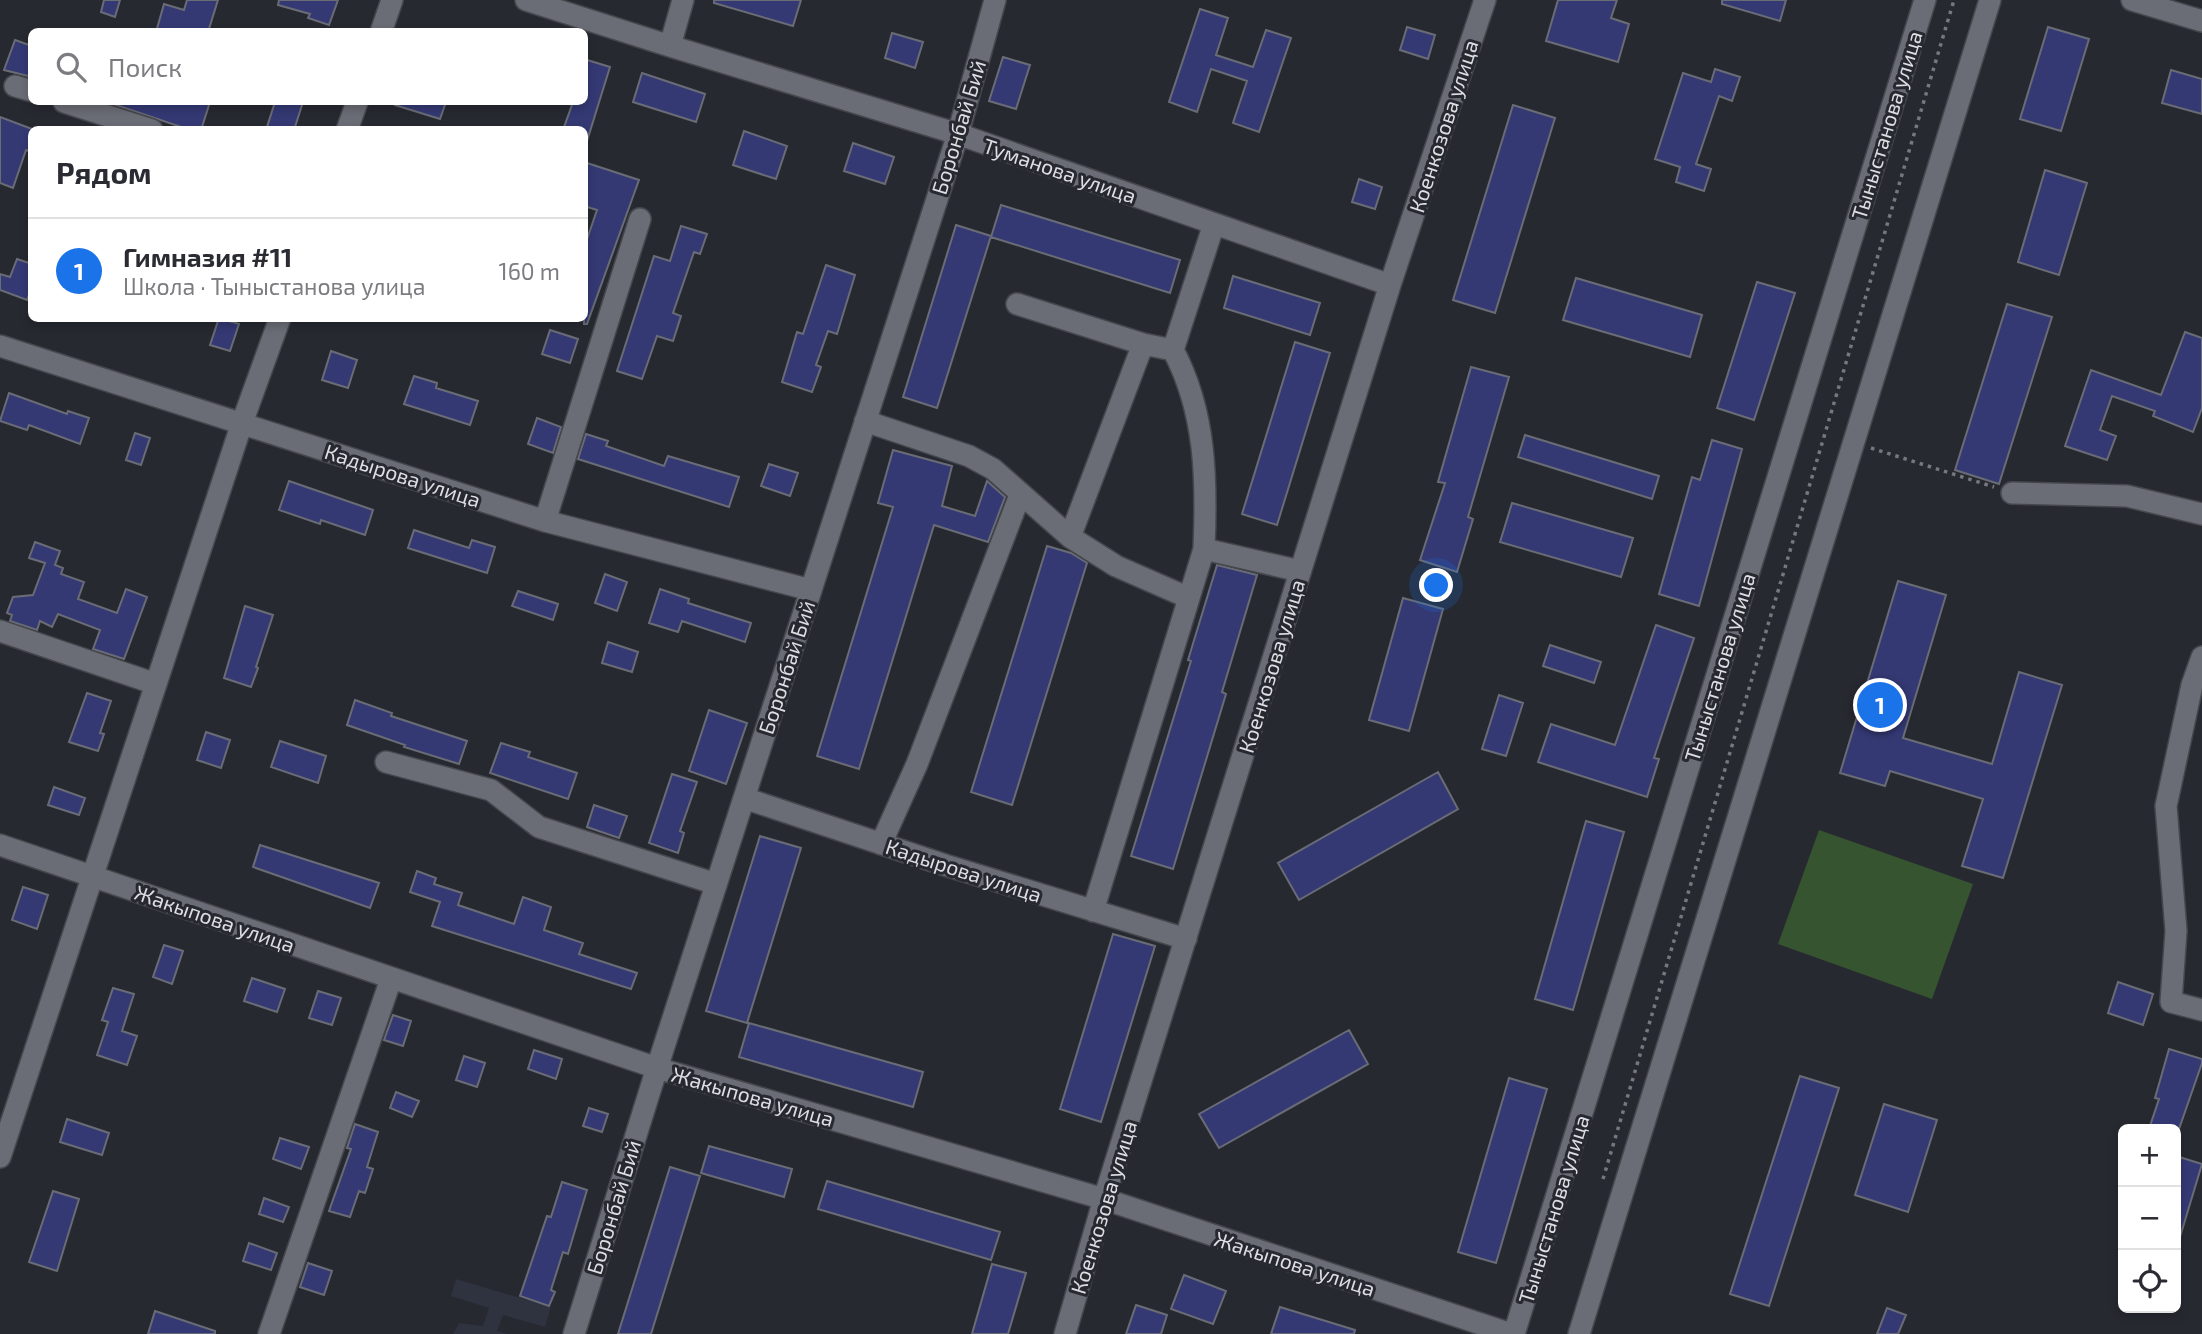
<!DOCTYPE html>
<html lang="ru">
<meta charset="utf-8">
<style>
:root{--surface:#fff;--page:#f2f2f3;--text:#2b2b33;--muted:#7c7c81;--line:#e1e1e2;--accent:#1a73e8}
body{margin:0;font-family:"Exo 2",sans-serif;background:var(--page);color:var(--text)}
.controls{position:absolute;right:21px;bottom:21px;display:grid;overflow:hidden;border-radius:10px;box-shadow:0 4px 10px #0003}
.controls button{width:63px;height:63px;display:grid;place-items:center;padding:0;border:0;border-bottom:2px solid var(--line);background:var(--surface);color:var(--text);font:35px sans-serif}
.you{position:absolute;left:1437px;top:586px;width:24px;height:24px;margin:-18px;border:5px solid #fff;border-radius:50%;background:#1a73e8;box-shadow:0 0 0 10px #1a73e833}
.badge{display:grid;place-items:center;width:46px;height:46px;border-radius:50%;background:var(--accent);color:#fff;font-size:23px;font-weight:700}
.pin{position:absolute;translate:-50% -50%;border:4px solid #fff;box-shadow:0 2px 7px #0006}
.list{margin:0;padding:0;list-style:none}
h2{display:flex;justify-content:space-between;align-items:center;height:91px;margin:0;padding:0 28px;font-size:30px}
h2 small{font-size:23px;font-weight:400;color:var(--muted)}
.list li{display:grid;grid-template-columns:46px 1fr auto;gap:21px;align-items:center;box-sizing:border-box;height:105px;padding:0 28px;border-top:2px solid var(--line)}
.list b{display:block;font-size:26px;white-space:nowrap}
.list p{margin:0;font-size:23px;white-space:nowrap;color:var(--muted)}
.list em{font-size:23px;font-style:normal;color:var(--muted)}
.icon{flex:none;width:38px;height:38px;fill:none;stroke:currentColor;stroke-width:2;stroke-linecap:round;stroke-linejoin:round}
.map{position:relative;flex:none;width:2202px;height:1334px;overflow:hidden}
.search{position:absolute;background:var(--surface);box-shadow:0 4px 10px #0003;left:28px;top:28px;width:560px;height:77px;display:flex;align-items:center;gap:18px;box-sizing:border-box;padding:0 24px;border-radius:10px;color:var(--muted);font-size:26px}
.panel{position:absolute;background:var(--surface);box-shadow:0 4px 10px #0003;left:28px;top:126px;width:560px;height:196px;border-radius:10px}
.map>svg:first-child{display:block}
.built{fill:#2f323f}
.green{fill:#35542f}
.building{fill:#343974;stroke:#6a6c75;stroke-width:2}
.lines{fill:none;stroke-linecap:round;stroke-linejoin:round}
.minor-casing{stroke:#45474d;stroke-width:24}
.path{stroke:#76787f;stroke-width:3.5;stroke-dasharray:3.5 5;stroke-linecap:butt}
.minor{stroke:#6b6d76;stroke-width:21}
.labels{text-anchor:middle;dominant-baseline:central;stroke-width:6;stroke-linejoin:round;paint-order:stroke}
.street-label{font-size:21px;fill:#dddee3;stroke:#272931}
</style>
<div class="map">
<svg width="2202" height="1334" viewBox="0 0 2202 1334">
<rect width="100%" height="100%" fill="#272931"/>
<path class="built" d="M 456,1279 L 551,1307 L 545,1327 L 503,1315 L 497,1331 L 508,1334 L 453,1334 L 459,1323 L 483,1326 L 489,1308 L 451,1296 Z"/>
<path class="green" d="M 1819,830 L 1973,884 L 1932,999 L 1778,944 Z"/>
<path class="building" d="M 104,0 L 120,0 L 115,17 L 101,12 Z
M 187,0 L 218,0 L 208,32 L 156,32 L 164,4 L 184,10 Z
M 279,0 L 338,0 L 329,25 L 308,18 L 310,14 L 278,5 Z
M 714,0 L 801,0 L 793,26 L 714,3 Z
M 1558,0 L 1617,0 L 1611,18 L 1629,24 L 1618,62 L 1546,41 Z
M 1722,0 L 1786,0 L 1780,21 L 1722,4 Z
M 1200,9 L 1228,18 L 1216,55 L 1253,67 L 1266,30 L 1291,38 L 1259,132 L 1233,123 L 1247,81 L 1211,69 L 1197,112 L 1169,102 Z
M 1407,27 L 1435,35 L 1428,59 L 1400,50 Z
M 2048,27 L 2089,39 L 2061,131 L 2020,119 Z
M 892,33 L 923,42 L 915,68 L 885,58 Z
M 15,40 L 32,46 L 32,77 L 4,70 Z
M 1003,57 L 1030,65 L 1016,109 L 989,101 Z
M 584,59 L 610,67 L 587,141 L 584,141 L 584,130 L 563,130 L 573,102 L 584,102 Z
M 1715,69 L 1740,77 L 1732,101 L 1719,96 L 1696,164 L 1711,169 L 1704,191 L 1676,182 L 1680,167 L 1655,159 L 1683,73 L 1711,82 Z
M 2171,70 L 2202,79 L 2202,114 L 2162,103 Z
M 642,73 L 705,94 L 696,122 L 633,102 Z
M 114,102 L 210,102 L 201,130 L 190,130 L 113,104 Z
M 275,102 L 303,102 L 294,130 L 266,130 Z
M 396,102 L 446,102 L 440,119 L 395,105 Z
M 1513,105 L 1555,118 L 1495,313 L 1453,300 Z
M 0,117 L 32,129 L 32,152 L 26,150 L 13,188 L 0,183 Z
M 744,131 L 787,146 L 776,179 L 733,165 Z
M 853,143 L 894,157 L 885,184 L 844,171 Z
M 584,162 L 639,180 L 587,324 L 584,324 L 584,248 L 597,210 L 584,206 Z
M 2045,170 L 2087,183 L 2059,275 L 2018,262 Z
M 1359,179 L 1382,187 L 1375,209 L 1352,202 Z
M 1001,205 L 1180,260 L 1170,293 L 991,237 Z
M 956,225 L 991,236 L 937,408 L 903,397 Z
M 681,226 L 707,234 L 700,254 L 694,252 L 673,313 L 681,316 L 673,341 L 657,336 L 642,379 L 617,371 L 654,256 L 670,261 Z
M 17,259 L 32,264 L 32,287 L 27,300 L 0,290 L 0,274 L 10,277 Z
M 826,265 L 855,275 L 837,334 L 828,331 L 816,365 L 821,367 L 812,392 L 782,382 L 797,332 L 803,334 Z
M 1233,276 L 1320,303 L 1310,335 L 1224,308 Z
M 1576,278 L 1702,315 L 1690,357 L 1563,320 Z
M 1757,282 L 1795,293 L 1754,420 L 1717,408 Z
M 2007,304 L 2052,317 L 1999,484 L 1955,470 Z
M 219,318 L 239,324 L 230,351 L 210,345 Z
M 550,330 L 578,339 L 570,363 L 542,354 Z
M 2185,332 L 2202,338 L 2202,408 L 2193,432 L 2153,416 L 2155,411 L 2112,396 L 2100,430 L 2116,436 L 2107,460 L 2065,446 L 2091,370 L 2161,395 Z
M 1295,342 L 1330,353 L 1277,525 L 1242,514 Z
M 331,351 L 357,360 L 348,388 L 322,380 Z
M 1471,367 L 1509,377 L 1468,517 L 1473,519 L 1457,572 L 1420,560 L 1445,483 L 1438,482 Z
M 414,376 L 437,383 L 436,388 L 478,401 L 470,425 L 404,404 Z
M 9,393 L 67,414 L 68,411 L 89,418 L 80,444 L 29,425 L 27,430 L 0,421 Z
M 537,418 L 561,427 L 553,453 L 528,444 Z
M 135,433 L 150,438 L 141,465 L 126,460 Z
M 586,434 L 608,441 L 606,446 L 664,466 L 668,456 L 739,477 L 729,507 L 578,459 Z
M 1525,435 L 1659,476 L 1652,499 L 1518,457 Z
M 1712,440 L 1742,449 L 1699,606 L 1659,594 L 1692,477 L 1700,480 Z
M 893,450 L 952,466 L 942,506 L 975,516 L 987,481 L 1005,497 L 988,542 L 934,525 L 859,769 L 817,756 L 893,507 L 878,503 Z
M 769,464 L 798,473 L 790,496 L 761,486 Z
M 289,481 L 373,510 L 365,535 L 321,520 L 320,524 L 279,510 Z
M 1512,503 L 1633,538 L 1621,577 L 1500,542 Z
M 414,530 L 469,548 L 472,540 L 495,547 L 487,573 L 408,548 Z
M 35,542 L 60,551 L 55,565 L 63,568 L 61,574 L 84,582 L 78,599 L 117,613 L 126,589 L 147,597 L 124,659 L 93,649 L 100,630 L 58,614 L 52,627 L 40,621 L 37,630 L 10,621 L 12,615 L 7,613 L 13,597 L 33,595 L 45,563 L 29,558 Z
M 1047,546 L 1071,553 L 1087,563 L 1012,805 L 971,792 Z
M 1217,565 L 1257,575 L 1222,692 L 1226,694 L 1173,869 L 1131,856 L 1191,661 L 1188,660 Z
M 605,574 L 627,582 L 617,611 L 595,603 Z
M 1898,581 L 1946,595 L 1903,738 L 1992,764 L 2019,672 L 2062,685 L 2003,878 L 1962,866 L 1983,799 L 1890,771 L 1885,786 L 1840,773 Z
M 660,589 L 689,599 L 688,603 L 751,623 L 745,642 L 682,621 L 678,632 L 649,623 Z
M 518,591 L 558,604 L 553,620 L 512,606 Z
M 1403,598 L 1443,609 L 1409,731 L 1369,720 Z
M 245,606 L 273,615 L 256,667 L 258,668 L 251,687 L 224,678 Z
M 1656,625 L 1694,638 L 1654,758 L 1659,759 L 1647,797 L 1538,762 L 1551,724 L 1615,745 Z
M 608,642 L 638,652 L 632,672 L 602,663 Z
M 1550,645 L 1601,662 L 1594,683 L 1543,666 Z
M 87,693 L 111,701 L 100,733 L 104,734 L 98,751 L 69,742 Z
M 1499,695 L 1523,703 L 1506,756 L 1482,749 Z
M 355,700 L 392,713 L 391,716 L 467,741 L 459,764 L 404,747 L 405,745 L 347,725 Z
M 709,710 L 747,723 L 726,784 L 689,771 Z
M 206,732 L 230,740 L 221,768 L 197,760 Z
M 280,741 L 326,756 L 318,783 L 271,767 Z
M 501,743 L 530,752 L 528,757 L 577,773 L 568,799 L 490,773 Z
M 1438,772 L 1458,809 L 1299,900 L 1278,863 Z
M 672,774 L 697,782 L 680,831 L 684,833 L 678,853 L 649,843 Z
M 54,787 L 85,798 L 79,815 L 48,805 Z
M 594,805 L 627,816 L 619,838 L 587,827 Z
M 1586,821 L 1624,832 L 1573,1010 L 1535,999 Z
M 760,836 L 801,848 L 747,1023 L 706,1011 Z
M 260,845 L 379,883 L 370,908 L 253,867 Z
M 417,871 L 436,878 L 434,884 L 462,893 L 458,905 L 514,924 L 523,897 L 551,907 L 544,930 L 583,943 L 579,954 L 637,973 L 631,989 L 432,926 L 440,902 L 410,892 Z
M 23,887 L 48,895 L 37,929 L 12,920 Z
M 1113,934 L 1155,946 L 1101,1122 L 1060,1109 Z
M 164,945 L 183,951 L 172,984 L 153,977 Z
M 252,978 L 285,989 L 277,1012 L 244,1001 Z
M 2118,982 L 2153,994 L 2143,1025 L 2108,1013 Z
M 113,988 L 134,994 L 122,1031 L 137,1036 L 127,1065 L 97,1055 L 108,1022 L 102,1020 Z
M 318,991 L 341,998 L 332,1025 L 309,1018 Z
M 393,1015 L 411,1021 L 403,1046 L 384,1040 Z
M 749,1023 L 923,1072 L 913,1107 L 739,1057 Z
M 1349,1030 L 1368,1064 L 1219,1148 L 1199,1114 Z
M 2169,1049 L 2202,1059 L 2202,1063 L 2179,1129 L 2149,1129 L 2159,1099 L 2155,1098 Z
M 534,1050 L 562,1059 L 556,1079 L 528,1069 Z
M 464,1056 L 485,1063 L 477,1087 L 456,1080 Z
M 1800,1076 L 1839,1088 L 1769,1306 L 1730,1294 Z
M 1509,1078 L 1547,1089 L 1496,1263 L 1458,1252 Z
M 396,1092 L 419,1101 L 412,1117 L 390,1108 Z
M 1884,1104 L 1937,1120 L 1908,1212 L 1855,1195 Z
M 589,1108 L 608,1114 L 602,1132 L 583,1126 Z
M 67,1119 L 109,1133 L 102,1155 L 60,1142 Z
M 355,1124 L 378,1132 L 367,1167 L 373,1169 L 365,1193 L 359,1191 L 350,1217 L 329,1211 L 351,1149 L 347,1148 Z
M 280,1138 L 309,1147 L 301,1169 L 273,1159 Z
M 709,1146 L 792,1169 L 784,1197 L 701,1173 Z
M 2176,1156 L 2202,1164 L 2180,1237 L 2176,1236 Z
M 670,1167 L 700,1176 L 651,1334 L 618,1334 Z
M 827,1181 L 1000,1232 L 991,1260 L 818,1209 Z
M 562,1182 L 587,1190 L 568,1254 L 563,1252 L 551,1290 L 555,1292 L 549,1306 L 520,1296 L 547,1216 L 551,1217 Z
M 53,1191 L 79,1199 L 57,1271 L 29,1262 Z
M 264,1198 L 289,1207 L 283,1222 L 259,1214 Z
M 249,1243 L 277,1253 L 271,1270 L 243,1261 Z
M 308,1263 L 332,1271 L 324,1295 L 300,1287 Z
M 992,1264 L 1026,1273 L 1008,1334 L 972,1334 Z
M 1184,1275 L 1226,1291 L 1213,1324 L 1171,1309 Z
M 1136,1305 L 1167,1315 L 1161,1334 L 1126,1334 Z
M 1280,1307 L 1355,1330 L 1354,1334 L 1271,1334 Z
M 1887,1308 L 1906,1315 L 1898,1334 L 1877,1334 Z
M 155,1311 L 215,1331 L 215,1334 L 148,1334 Z"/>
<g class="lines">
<g class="minor-casing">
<path id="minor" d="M 526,0 L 670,46 L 958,134 L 1390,285
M 2132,0 L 2202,21
M 381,32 L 392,0
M 670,46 L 683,0
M 15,86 L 32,91
M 64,102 L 152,130
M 347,130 L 357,102
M 1017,304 L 1143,344 L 1173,350 L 1214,224
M 0,346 L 545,521 L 811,590
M 865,421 L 969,456 L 993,469 L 1070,537 L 1116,566 L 1189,598
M 2012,493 L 2127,496 L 2202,514
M 545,521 L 640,219
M 1070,537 L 1143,344
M 1204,549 L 1300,571
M 0,631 L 156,684
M 2202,657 L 2192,685 L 2166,806 L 2176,931 L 2171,1002 L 2202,1010
M 386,762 L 491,790 L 539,827 L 716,884
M 744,798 L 945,865 L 1186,939
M 881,844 L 917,764 L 1020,495
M 0,845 L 657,1068 L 1104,1199 L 1511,1334
M 1093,911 L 1204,549 C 1207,480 1206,412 1173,350
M 0,1157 L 242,423 L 280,318
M 269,1334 L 391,979
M 574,1334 L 657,1068 L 958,134 L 995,0
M 1065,1334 L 1104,1199 L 1390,285 L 1485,0
M 1514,1334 L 1925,0
M 1579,1334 L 1990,0"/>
</g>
<path class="path" d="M 1871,448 L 1994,487
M 1603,1179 L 1954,0"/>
<use href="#minor" class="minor"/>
</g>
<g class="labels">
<g class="street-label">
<text transform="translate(1886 125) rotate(-73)">Тыныстанова улица</text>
<text transform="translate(1443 126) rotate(-72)">Коенкозова улица</text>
<text transform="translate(958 127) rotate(-73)">Боронбай Бий</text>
<text transform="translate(1060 170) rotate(19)">Туманова улица</text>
<text transform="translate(403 475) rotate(18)">Кадырова улица</text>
<text transform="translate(1271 666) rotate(-73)">Коенкозова улица</text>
<text transform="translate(786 667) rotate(-72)">Боронбай Бий</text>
<text transform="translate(1719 667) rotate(-73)">Тыныстанова улица</text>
<text transform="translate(964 870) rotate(18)">Кадырова улица</text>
<text transform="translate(215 918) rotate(19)">Жакыпова улица</text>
<text transform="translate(753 1096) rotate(16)">Жакыпова улица</text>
<text transform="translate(613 1207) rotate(-73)">Боронбай Бий</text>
<text transform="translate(1103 1207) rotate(-73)">Коенкозова улица</text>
<text transform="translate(1553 1209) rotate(-73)">Тыныстанова улица</text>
<text transform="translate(1295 1263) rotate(18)">Жакыпова улица</text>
</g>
</g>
</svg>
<div class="controls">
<button>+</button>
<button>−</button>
<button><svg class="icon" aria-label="locate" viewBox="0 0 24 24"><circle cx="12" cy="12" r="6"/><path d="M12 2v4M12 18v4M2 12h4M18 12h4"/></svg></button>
</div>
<div class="you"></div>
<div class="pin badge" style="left:1880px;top:705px">1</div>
<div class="search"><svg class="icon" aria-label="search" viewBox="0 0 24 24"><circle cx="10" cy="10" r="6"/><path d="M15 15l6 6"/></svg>Поиск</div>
<section class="panel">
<h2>Рядом<small></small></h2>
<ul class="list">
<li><span class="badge">1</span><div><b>Гимназия #11</b><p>Школа · Тыныстанова улица</p></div><em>160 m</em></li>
</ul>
</section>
</div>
